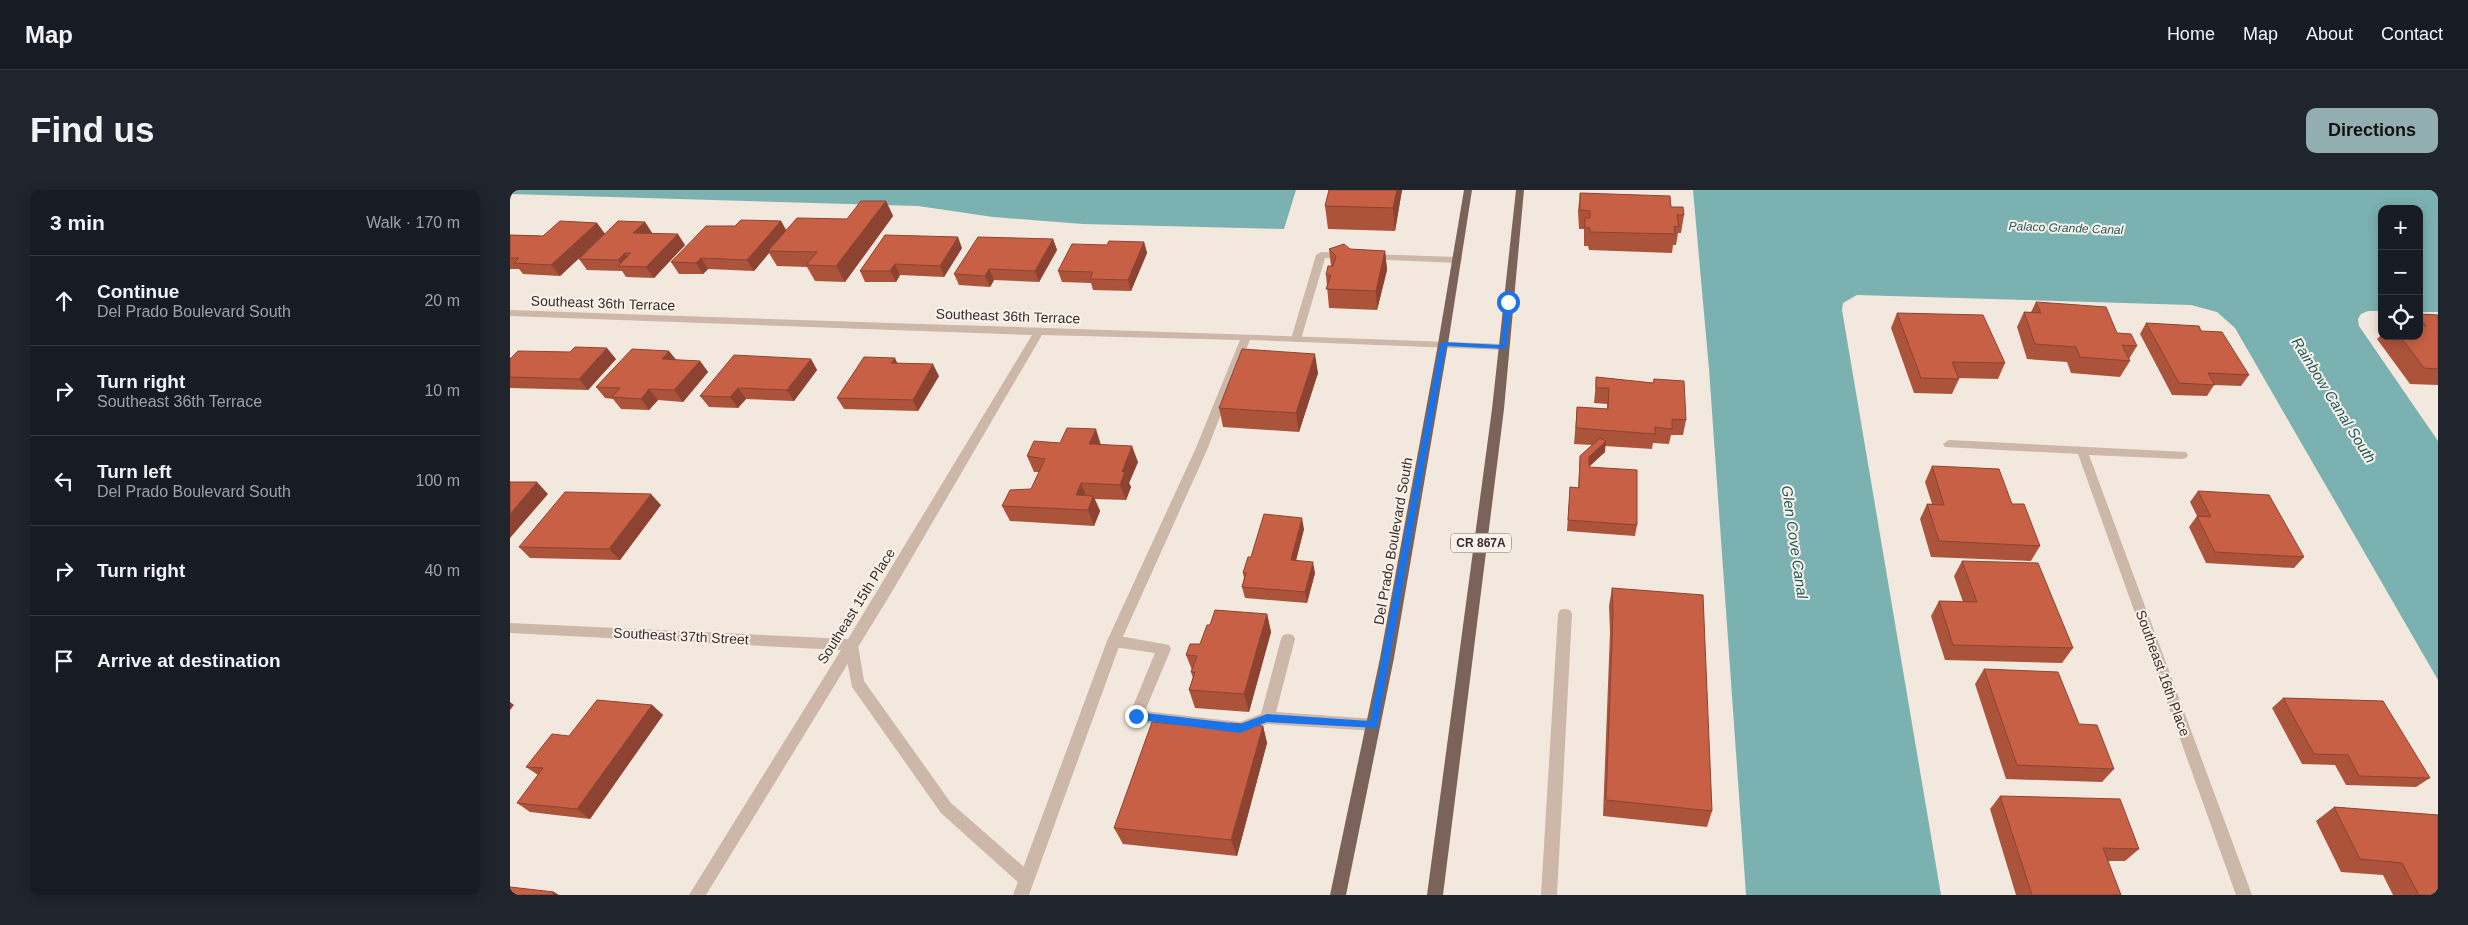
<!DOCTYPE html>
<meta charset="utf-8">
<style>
:root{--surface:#171b24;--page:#20242c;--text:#f1f3f6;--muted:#9ea1a6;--line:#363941;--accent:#92aeb0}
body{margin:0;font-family:Helvetica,sans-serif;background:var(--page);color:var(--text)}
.controls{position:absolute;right:15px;top:15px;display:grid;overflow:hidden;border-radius:10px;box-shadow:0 2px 12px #0003}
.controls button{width:45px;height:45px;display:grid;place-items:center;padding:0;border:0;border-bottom:1px solid var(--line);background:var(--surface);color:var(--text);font:25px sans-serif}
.stop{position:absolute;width:15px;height:15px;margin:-11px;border:4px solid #1a73e8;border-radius:50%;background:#fff}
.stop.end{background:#1a73e8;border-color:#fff;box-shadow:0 1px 5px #0008}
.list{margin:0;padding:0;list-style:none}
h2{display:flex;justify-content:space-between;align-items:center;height:65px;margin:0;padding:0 20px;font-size:21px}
h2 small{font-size:16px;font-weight:400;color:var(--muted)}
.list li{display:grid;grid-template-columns:32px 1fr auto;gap:15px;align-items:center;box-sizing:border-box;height:90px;padding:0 20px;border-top:1px solid var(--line)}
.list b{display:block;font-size:19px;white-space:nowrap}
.list p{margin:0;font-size:16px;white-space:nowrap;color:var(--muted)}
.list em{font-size:16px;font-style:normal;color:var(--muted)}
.icon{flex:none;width:28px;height:28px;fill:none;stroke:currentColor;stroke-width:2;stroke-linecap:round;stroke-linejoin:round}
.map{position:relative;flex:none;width:1928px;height:705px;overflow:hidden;border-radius:10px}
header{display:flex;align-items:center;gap:30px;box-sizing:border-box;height:70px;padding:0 25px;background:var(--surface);border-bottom:1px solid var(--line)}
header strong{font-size:24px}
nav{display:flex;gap:28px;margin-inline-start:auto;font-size:18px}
.intro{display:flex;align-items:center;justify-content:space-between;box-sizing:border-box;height:120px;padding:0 30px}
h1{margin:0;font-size:35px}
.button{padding:12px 22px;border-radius:10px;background:var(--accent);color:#111;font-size:18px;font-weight:700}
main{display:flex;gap:30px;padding:0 30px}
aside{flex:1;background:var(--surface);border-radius:10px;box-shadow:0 2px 12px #0003}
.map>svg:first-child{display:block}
.water{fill:#7cb1b1}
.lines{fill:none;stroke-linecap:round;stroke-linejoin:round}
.service{fill:#ccb7a9;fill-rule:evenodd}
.minor{fill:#ccb7a9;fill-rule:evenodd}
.primary{fill:#7b635a;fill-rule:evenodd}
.wall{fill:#ac533c}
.shaded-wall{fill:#8c4331}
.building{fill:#c86046;stroke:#8c4331}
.route{fill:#1a73e8}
.labels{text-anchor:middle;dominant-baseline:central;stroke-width:4;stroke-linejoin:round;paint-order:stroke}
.far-water-label{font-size:12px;font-style:italic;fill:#1d5a5b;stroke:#faf2ea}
.shield{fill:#faf2ea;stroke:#726863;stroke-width:1}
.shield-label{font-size:12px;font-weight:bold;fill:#382d29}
.street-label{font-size:14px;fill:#382d29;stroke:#faf2ea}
.water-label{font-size:15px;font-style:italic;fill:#1d5a5b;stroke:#faf2ea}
</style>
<header>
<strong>Map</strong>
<nav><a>Home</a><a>Map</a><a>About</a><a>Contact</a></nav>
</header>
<div class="intro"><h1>Find us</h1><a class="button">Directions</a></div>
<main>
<aside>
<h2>3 min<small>Walk · 170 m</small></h2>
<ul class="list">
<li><svg class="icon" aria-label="ahead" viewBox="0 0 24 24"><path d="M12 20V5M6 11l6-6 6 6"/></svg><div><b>Continue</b><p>Del Prado Boulevard South</p></div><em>20 m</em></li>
<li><svg class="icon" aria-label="right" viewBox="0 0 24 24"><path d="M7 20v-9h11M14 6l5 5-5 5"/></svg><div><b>Turn right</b><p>Southeast 36th Terrace</p></div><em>10 m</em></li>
<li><svg class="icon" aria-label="left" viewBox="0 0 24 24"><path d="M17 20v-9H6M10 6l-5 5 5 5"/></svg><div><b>Turn left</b><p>Del Prado Boulevard South</p></div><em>100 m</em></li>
<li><svg class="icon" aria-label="right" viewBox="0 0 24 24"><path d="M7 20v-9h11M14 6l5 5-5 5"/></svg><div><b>Turn right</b></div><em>40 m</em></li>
<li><svg class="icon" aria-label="arrive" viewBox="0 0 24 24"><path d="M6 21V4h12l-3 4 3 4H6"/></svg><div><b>Arrive at destination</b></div></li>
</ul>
</aside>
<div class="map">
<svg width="1928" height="705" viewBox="0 0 1928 705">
<rect width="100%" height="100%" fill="#f3e8dd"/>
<path class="water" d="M 0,0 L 786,0 L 774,39 L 573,34 L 483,27 L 408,16 L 0,4 Z
M 1183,0 L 1928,0 L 1928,122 L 1909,122 L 1909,19 L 1872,19 L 1872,121 L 1858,121 L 1851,124 L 1848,129 L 1849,136 L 1928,251 L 1928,490 L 1725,138 L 1707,122 L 1681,115 L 1347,105 L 1333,113 L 1332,120 L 1431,705 L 1236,705 L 1199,179 Z"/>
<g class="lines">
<path class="service" d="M 811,62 L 837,63 L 842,66 L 837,69 L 815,68 L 791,149 L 786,152 L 782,151 L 781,149 L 806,65 Z
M 859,64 L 947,67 L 952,70 L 947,73 L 856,69 L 856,65 Z
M 1055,419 L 1060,420 L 1062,424 L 1047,705 L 1031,705 L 1048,424 L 1050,420 Z
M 778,444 L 783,445 L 785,449 L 766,522 L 864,529 L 869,531 L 871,535 L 869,539 L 864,541 L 757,534 L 730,544 L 626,532 L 621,530 L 619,526 L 645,463 L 604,457 L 599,455 L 597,451 L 599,447 L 604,445 L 659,455 L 661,459 L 635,521 L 730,532 L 751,524 L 771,449 L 773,445 Z
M 341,449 L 346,451 L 348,455 L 354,491 L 441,613 L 522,684 L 524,689 L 522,694 L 516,697 L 510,694 L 431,623 L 342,497 L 334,455 L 336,451 Z"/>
<path class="minor" d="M 0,120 C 331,132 663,141 994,154 L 999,157 L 994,160 L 740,150 L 697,260 L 611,451 L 519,705 L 503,705 L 597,451 L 685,260 L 730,150 L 532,145 L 383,400 L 196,705 L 179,705 L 331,460 L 0,443 L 0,433 L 338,449 L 522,145 L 0,126 Z
M 1439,250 L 1676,262 L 1678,265 L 1676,268 L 1672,269 L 1579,265 L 1742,705 L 1726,705 L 1568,264 L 1435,257 L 1433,254 Z"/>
<path class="primary" d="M 954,0 L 962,0 L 938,154 L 884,468 L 836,705 L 820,705 L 870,468 L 928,154 Z
M 1006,0 L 1014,0 L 994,219 L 933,705 L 917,705 L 982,219 Z"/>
</g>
<path class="wall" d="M 819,0 L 892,0 L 885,41 L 818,39 L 815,16 Z
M 1070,3 L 1161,17 L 1174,25 L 1171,43 L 1168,43 L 1166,55 L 1163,55 L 1162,63 L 1079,60 L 1078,56 L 1074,56 L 1074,39 L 1069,39 L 1068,21 Z
M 376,11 L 383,26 L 335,92 L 305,91 L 297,77 L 267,76 L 259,63 L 244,81 L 198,79 L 193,84 L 169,84 L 161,72 L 225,36 L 271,31 L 276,40 L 337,29 Z
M 135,32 L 142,43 L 141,44 L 175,55 L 144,88 L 116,87 L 112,81 L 77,80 L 69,69 Z
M 87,33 L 95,44 L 50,86 L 13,84 L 9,79 L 0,79 L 0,45 L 33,46 Z
M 543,49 L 547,60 L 529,92 L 484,90 L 480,97 L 449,95 L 444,84 Z
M 634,52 L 637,63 L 621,101 L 583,100 L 581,93 L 552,92 L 548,81 L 597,55 Z
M 452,58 L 434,87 L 390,85 L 386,92 L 355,92 L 350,81 Z
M 819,59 L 840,59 L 875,61 L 877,80 L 867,120 L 819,118 L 816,85 L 821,76 Z
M 1526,112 L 1627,156 L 1619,169 L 1620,171 L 1610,187 L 1561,183 L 1557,172 L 1517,169 L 1507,137 L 1514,122 L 1521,122 Z
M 1387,123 L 1495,173 L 1488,189 L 1448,188 L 1449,189 L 1442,204 L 1404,203 L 1381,138 Z
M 1909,124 L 1928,125 L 1928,195 L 1900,194 L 1867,149 L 1872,144 L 1872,146 L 1909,146 Z
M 1636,133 L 1691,141 L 1739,185 L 1731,196 L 1704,195 L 1697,206 L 1662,205 L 1630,144 Z
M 0,168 L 106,169 L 78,200 L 0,198 Z
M 301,169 L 307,180 L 284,211 L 236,209 L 228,218 L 199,217 L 190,206 Z
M 166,170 L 190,171 L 198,182 L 173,212 L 148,210 L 139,220 L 111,219 L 103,209 L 95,208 L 86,197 Z
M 387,173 L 429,186 L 408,221 L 334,219 L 327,208 Z
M 808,183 L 789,242 L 713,237 L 709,218 Z
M 1086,187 L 1143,193 L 1144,189 L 1176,230 L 1173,245 L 1161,245 L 1159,254 L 1143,253 L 1142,259 L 1095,256 L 1095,262 L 1079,277 L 1127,335 L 1125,346 L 1057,341 L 1060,297 L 1068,298 L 1070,266 L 1082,255 L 1064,254 L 1067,217 L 1097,219 L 1097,214 L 1084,213 L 1085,203 Z
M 591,255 L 628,272 L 619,293 L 621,297 L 616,310 L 585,309 L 590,321 L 584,336 L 500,331 L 492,316 L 521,299 L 529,282 L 524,282 L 517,266 Z
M 1422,276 L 1502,314 L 1530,356 L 1521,371 L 1421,367 L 1410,329 L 1417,314 L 1422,314 L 1415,292 Z
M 1688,301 L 1794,367 L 1784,378 L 1696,373 L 1679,337 L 1687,326 L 1680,312 Z
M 151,315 L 110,370 L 20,368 L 9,357 Z
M 794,339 L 786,371 L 805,383 L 797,413 L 735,408 L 732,397 L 734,388 L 733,383 L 741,367 Z
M 1452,371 L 1563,458 L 1552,473 L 1435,470 L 1421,426 L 1429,411 L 1453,412 L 1444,386 Z
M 1102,398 L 1202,621 L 1197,637 L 1093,626 L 1100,442 L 1099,416 Z
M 757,424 L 761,442 L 739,522 L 685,518 L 679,500 L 683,488 L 681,482 L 682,480 L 676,465 L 690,454 L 700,435 Z
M 1474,479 L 1569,534 L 1604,579 L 1592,592 L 1496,589 L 1465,494 Z
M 1773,508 L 1920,588 L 1906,597 L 1836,595 L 1825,575 L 1792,574 L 1762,518 Z
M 142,515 L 153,525 L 80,629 L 20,622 L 7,613 L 28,585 L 16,577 Z
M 753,536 L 757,553 L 727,666 L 613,654 L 604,638 Z
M 1490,606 L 1629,659 L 1615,671 L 1598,671 L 1611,705 L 1506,705 L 1480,619 Z
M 1824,617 L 1928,625 L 1928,705 L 1883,705 L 1873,685 L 1831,682 L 1806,631 Z"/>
<path class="shaded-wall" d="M 887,0 L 892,0 L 885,41 L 883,18 Z
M 376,11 L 383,26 L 335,92 L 326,76 Z
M 271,31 L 277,42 L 258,61 L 259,63 L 244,81 L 237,70 Z
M 135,32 L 142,43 L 130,54 L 123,43 Z
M 87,33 L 95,44 L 50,86 L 41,75 Z
M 168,44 L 175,55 L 144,88 L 136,77 Z
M 448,47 L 452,58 L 434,87 L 430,76 Z
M 543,49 L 547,60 L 529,92 L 525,81 Z
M 634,52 L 637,63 L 621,101 L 618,90 Z
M 875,61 L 877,80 L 867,120 L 866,101 Z
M 115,63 L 122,74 L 112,76 L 108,70 Z
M 191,68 L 198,79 L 193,84 L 186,73 Z
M 385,74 L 390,85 L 386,92 L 380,81 Z
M 479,79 L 484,90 L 480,97 L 475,86 Z
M 97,158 L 106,169 L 78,200 L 69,189 Z
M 159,161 L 168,172 L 152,169 Z
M 805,164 L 808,183 L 789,242 L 786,223 Z
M 385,168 L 390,179 L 381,173 Z
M 301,169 L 307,180 L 284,211 L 277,200 Z
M 190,171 L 198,182 L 173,212 L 164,200 Z
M 423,174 L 429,186 L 408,221 L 403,210 Z
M 228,198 L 236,209 L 228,218 L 220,207 Z
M 139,199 L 148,210 L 139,220 L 131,209 Z
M 586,239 L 591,255 L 579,254 Z
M 1096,251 L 1095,262 L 1077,278 L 1079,267 Z
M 622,256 L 628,272 L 619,293 L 621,297 L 616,310 L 610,295 L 612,282 Z
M 27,292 L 38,304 L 0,348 L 0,324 Z
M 571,293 L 577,308 L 566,305 Z
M 141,304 L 151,315 L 110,370 L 99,359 Z
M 583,306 L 590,321 L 584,336 L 578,320 Z
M 792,328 L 794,339 L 783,381 L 781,370 Z
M 803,372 L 805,383 L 797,413 L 795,402 Z
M 757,424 L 761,442 L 739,522 L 734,504 Z
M 0,512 L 4,515 L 0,520 Z
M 142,515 L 153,525 L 80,629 L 67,619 Z
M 753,536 L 757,553 L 727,666 L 721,650 Z
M 44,702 L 49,705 L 42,705 Z"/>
<path class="building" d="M 819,0 L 887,0 L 883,18 L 815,16 Z
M 1070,3 L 1160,6 L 1161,17 L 1173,17 L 1174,25 L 1167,25 L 1169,37 L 1164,36 L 1165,44 L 1080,42 L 1080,38 L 1075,38 L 1075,28 L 1080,28 L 1080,21 L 1070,20 Z
M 351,11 L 376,11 L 326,76 L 296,75 L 307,62 L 258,61 L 287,28 L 337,29 Z
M 231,30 L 271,31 L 237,70 L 191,68 L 186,73 L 161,72 L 196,36 L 225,36 Z
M 50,31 L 87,33 L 41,75 L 4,73 L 9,68 L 0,68 L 0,45 L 33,46 Z
M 108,31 L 135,32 L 123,43 L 168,44 L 136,77 L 108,76 L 121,63 L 115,63 L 108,70 L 69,69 Z
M 375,45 L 448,47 L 430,76 L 385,74 L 380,81 L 350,81 Z
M 468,47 L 543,49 L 525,81 L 479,79 L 475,86 L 444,84 Z
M 599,51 L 634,52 L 618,90 L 580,89 L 583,82 L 548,81 L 562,54 L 597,55 Z
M 834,54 L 840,59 L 875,61 L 866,101 L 816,99 L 821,85 L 816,85 L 818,76 L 823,76 L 826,66 L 819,59 Z
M 1526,112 L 1596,117 L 1607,143 L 1621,144 L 1627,156 L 1612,155 L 1620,171 L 1570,167 L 1566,157 L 1525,154 L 1514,122 L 1531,123 Z
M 1387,123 L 1473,125 L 1495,173 L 1442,172 L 1449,189 L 1411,188 Z
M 1909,124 L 1928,125 L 1928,179 L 1914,178 L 1890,146 L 1909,146 L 1909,135 L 1916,136 L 1909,127 Z
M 1636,133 L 1689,136 L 1691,141 L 1712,142 L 1739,185 L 1698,183 L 1705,195 L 1669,193 Z
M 65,157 L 97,158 L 69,189 L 0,187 L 0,169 L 8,161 L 60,162 Z
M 122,159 L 159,161 L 152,169 L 190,171 L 164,200 L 139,199 L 131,209 L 102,207 L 110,198 L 86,197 Z
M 732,159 L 805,164 L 786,223 L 709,218 Z
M 224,165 L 301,169 L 277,200 L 228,198 L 220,207 L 190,206 Z
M 354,167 L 385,168 L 381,173 L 423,174 L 403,210 L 327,208 Z
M 1086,187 L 1143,193 L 1144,189 L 1174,191 L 1176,230 L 1162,229 L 1162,239 L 1145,237 L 1145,244 L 1066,238 L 1067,217 L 1098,219 L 1099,198 L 1086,198 Z
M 557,238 L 586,239 L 579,254 L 622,256 L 612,282 L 615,282 L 610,295 L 571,293 L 566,305 L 583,306 L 578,320 L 492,316 L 500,300 L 521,299 L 535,269 L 517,266 L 524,251 L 550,253 Z
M 1090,248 L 1096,251 L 1079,267 L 1079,277 L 1127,280 L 1127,335 L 1058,330 L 1060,297 L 1069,298 L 1070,266 Z
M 1422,276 L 1489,279 L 1502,314 L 1514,314 L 1530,356 L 1429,351 L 1417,314 L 1434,315 Z
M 0,292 L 27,292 L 0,324 Z
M 1688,301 L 1759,305 L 1794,367 L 1705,362 L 1687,326 L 1701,327 Z
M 55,302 L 141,304 L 99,359 L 9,357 Z
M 754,324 L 792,328 L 781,370 L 803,372 L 795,402 L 732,397 L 736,383 L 733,383 L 738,367 L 741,367 Z
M 1452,371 L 1528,373 L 1563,458 L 1443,455 L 1429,411 L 1467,412 Z
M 1102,398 L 1193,405 L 1202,621 L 1096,610 L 1103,424 Z
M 705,420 L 757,424 L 734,504 L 679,500 L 685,482 L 681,482 L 687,466 L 676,465 L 680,454 L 690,454 L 697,435 L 700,435 Z
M 1474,479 L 1548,482 L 1569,534 L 1587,535 L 1604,579 L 1507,575 Z
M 1773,508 L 1873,511 L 1920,588 L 1849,586 L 1838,565 L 1804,564 Z
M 87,510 L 142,515 L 67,619 L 7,613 L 33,578 L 16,577 L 42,544 L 59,546 Z
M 642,532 L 718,539 L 720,533 L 753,536 L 721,650 L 604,638 Z
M 1490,606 L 1610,609 L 1629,659 L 1593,658 L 1611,705 L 1522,705 Z
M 1824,617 L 1928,625 L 1928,705 L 1909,705 L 1892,673 L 1850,669 Z
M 0,697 L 44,702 L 42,705 L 0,705 Z"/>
<path class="route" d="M 998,110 L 1002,112 L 996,159 L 936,156 L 867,538 L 757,532 L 730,543 L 623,529 L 622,526 L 626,522 L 730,534 L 757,524 L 860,531 L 930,154 L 933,152 L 991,155 L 995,112 Z"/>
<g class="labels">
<g class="far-water-label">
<text transform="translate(1556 38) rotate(2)">Palaco Grande Canal</text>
</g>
<rect class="shield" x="941" y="343.5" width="60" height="19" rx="4"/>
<g class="shield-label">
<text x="971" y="353">CR 867A</text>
</g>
<g class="street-label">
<text transform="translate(93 113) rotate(2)">Southeast 36th Terrace</text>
<text transform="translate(498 126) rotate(2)">Southeast 36th Terrace</text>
<text transform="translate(883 351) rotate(-80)">Del Prado Boulevard South</text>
<text transform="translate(346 416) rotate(-58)">Southeast 15th Place</text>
<text transform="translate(171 446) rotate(3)">Southeast 37th Street</text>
<text transform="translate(1653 483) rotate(70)">Southeast 16th Place</text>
</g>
<g class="water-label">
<text transform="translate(1824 210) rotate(58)">Rainbow Canal South</text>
<text transform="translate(1285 352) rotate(82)">Glen Cove Canal</text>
</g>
</g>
</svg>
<div class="controls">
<button>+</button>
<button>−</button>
<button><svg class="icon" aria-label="locate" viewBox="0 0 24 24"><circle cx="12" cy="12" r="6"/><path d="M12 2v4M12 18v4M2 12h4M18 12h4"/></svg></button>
</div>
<div class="stop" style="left:998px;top:112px"></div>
<div class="stop end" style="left:626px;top:526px"></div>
</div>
</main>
